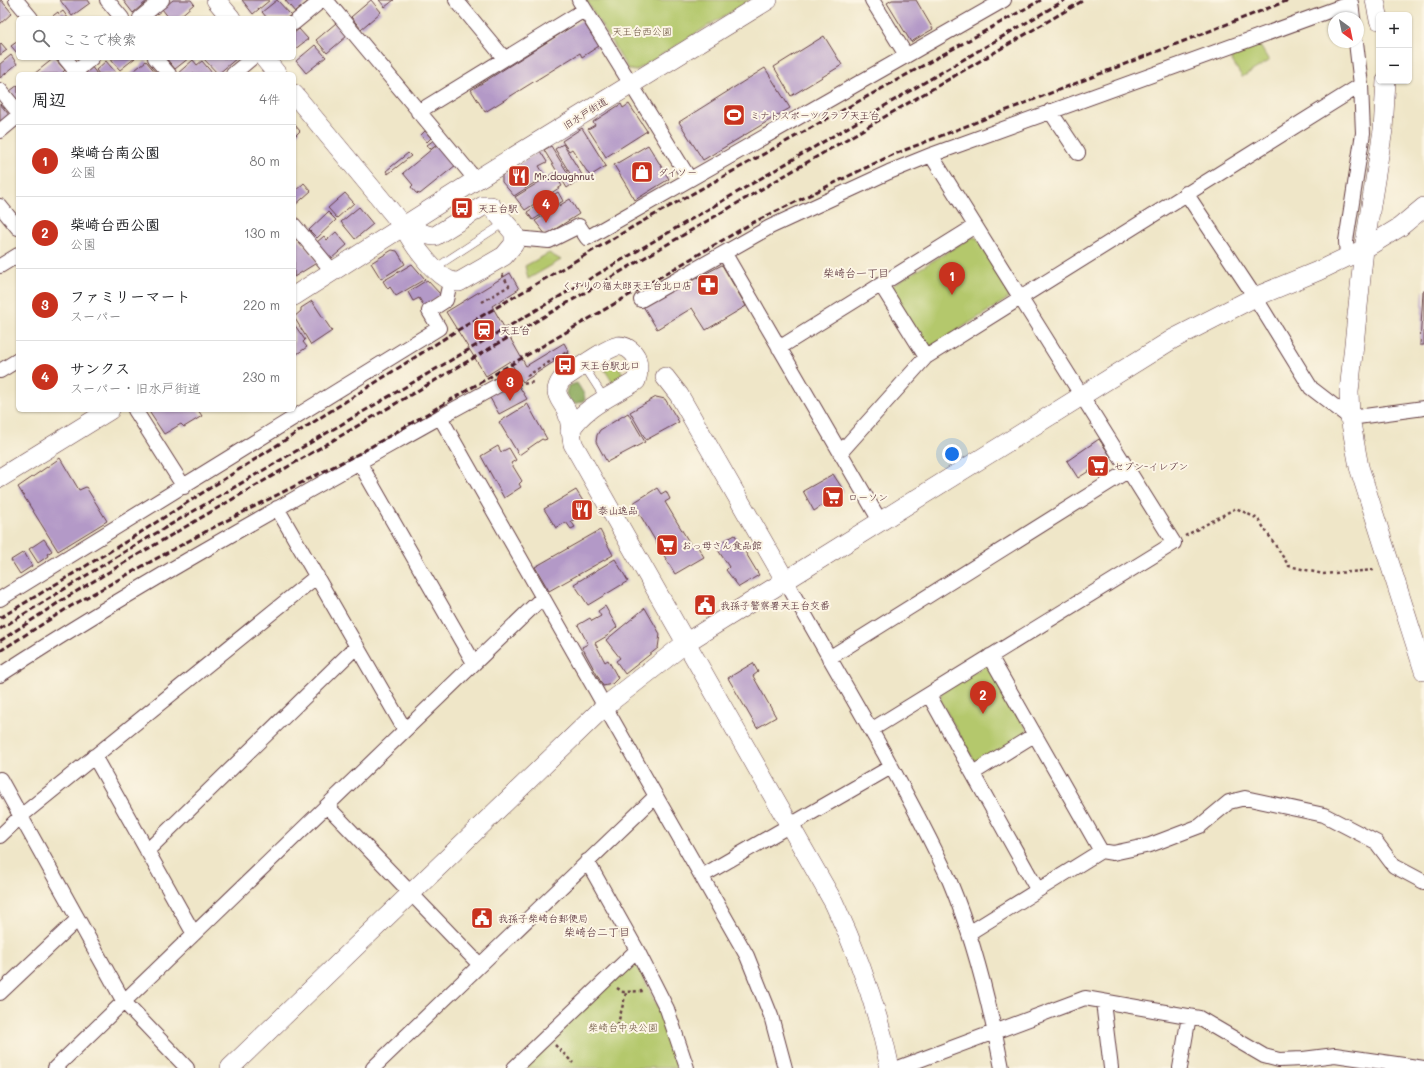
<!DOCTYPE html>
<html lang="ja">
<meta charset="utf-8">
<style>
:root{--surface:#fff;--page:#f6f6f6;--text:#202124;--muted:#757577;--line:#e0e0e0;--accent:#c8321e}
body{margin:0;font-family:Mali,"Klee One",sans-serif;background:var(--page);color:var(--text)}
.controls{position:absolute;right:12px;top:12px;display:grid;overflow:hidden;border-radius:6px;box-shadow:0 1px 3px #0004}
.controls button{width:36px;height:36px;display:grid;place-items:center;padding:0;border:0;border-bottom:1px solid var(--line);background:var(--surface);color:var(--text);font:20px sans-serif}
.compass{position:absolute;left:1328px;top:12px;width:36px;height:36px;border-radius:50%;background:var(--surface);box-shadow:0 1px 3px #0004;rotate:147deg}
.you{position:absolute;left:952px;top:454px;width:14px;height:14px;margin:-10px;border:3px solid #fff;border-radius:50%;background:#1a73e8;box-shadow:0 0 0 6px #1a73e833}
.badge{display:grid;place-items:center;width:26px;height:26px;border-radius:50%;background:var(--accent);color:#fff;font-size:13px;font-weight:700}
.pin{position:absolute;translate:-50% -33px;filter:drop-shadow(0 1px 2px #0008)}
.pin::after{content:'';position:absolute;top:21px;width:14px;height:12px;background:inherit;clip-path:polygon(0 0,100% 0,50% 100%)}
.list{margin:0;padding:0;list-style:none}
h2{display:flex;justify-content:space-between;align-items:center;height:52px;margin:0;padding:0 16px;font-size:17px}
h2 small{font-size:13px;font-weight:400;color:var(--muted)}
.list li{display:grid;grid-template-columns:26px 1fr auto;gap:12px;align-items:center;box-sizing:border-box;height:72px;padding:0 16px;border-top:1px solid var(--line)}
.list b{display:block;font-size:15px;white-space:nowrap}
.list p{margin:0;font-size:13px;white-space:nowrap;color:var(--muted)}
.list em{font-size:13px;font-style:normal;color:var(--muted)}
.icon{flex:none;width:22px;height:22px;fill:none;stroke:currentColor;stroke-width:2;stroke-linecap:round;stroke-linejoin:round}
.map{position:relative;flex:none;width:1424px;height:1068px;overflow:hidden}
.search{position:absolute;background:var(--surface);box-shadow:0 1px 3px #0004;left:16px;top:16px;width:280px;height:44px;display:flex;align-items:center;gap:10px;box-sizing:border-box;padding:0 14px;border-radius:6px;color:var(--muted);font-size:15px}
.panel{position:absolute;background:var(--surface);box-shadow:0 1px 3px #0004;left:16px;top:72px;width:280px;height:340px;border-radius:6px}
.map>svg:first-child{display:block}
.green{fill:#b4c86c;stroke:#7f744c}
.forest{fill:#8fac60;stroke:#6c6646}
.building{fill:#b399c7}
.lines{fill:none;stroke-linecap:round;stroke-linejoin:round}
.lane-casing{stroke:#633d43;stroke-width:8}
.street-casing{stroke:#633d43;stroke-width:16}
.secondary-casing{stroke:#633d43;stroke-width:20}
.path{stroke:#633d43;stroke-width:2.5;stroke-dasharray:3 3;stroke-linecap:butt}
.lane{stroke:#fff;stroke-width:7}
.street{stroke:#fff;stroke-width:14}
.secondary{stroke:#fff;stroke-width:19}
.rail{stroke:#4a1f2b;stroke-width:3;stroke-dasharray:6 3;stroke-linecap:butt}
.labels{text-anchor:middle;dominant-baseline:central;stroke-width:4;stroke-linejoin:round;paint-order:stroke}
.park-label{font-size:10px;fill:#6a523e;stroke:#fcf5e5}
.street-label{font-size:10px;fill:#4a1f2b;stroke:#fcf5e5}
.poi-label{font-size:10px;fill:#4a1f2b;stroke:#fcf5e5;text-anchor:start}
.neighbourhood-label{font-size:11px;fill:#4a1f2b;stroke:#fcf5e5}
</style>
<div class="map">
<svg width="1424" height="1068" viewBox="0 0 1424 1068">
<rect width="100%" height="100%" fill="#fcf5e5"/>
<filter id="ink" filterUnits="userSpaceOnUse"><feTurbulence type="fractalNoise" baseFrequency=".025" numOctaves="2"/><feDisplacementMap in="SourceGraphic" scale="8" xChannelSelector="R" yChannelSelector="G"/><feConvolveMatrix kernelMatrix="1 2 1 2 8 2 1 2 1" color-interpolation-filters="sRGB"/></filter>
<filter id="wash" filterUnits="userSpaceOnUse"><feTurbulence type="fractalNoise" baseFrequency=".012" numOctaves="4" result="noise"/><feDisplacementMap in="SourceGraphic" scale="16" xChannelSelector="R" yChannelSelector="G"/><feGaussianBlur stdDeviation="0.9" result="paint"/><feColorMatrix in="noise" values="0 0 0 0 0 0 0 0 0 0 0 0 0 0 0 0 0 1.4 0 .05"/><feComposite in="paint" operator="in"/></filter>
<g filter="url(#wash)">
<rect width="100%" height="100%" fill="#efe6c8"/>
<path class="green" d="M 586,0 L 750,0 L 635,71 L 628,69 Z
M 1259,44 L 1269,61 L 1242,77 L 1228,54 Z
M 972,237 L 977,238 L 1011,292 L 1009,298 L 931,347 L 925,346 L 891,291 L 893,285 Z
M 549,253 L 561,260 L 528,279 L 525,266 Z
M 614,361 L 622,372 L 622,379 L 617,383 L 613,383 L 603,367 Z
M 986,665 L 991,668 L 1027,729 L 1025,737 L 980,763 L 975,762 L 940,700 L 942,692 Z
M 631,963 L 637,965 L 660,1012 L 681,1068 L 522,1068 Z"/>
<path class="forest" d="M 577,383 L 584,394 L 585,400 L 575,404 L 571,402 L 566,394 L 568,386 Z"/>
<g id="blocks">
<path class="building" d="M 1,0 L 12,13 L 0,24 L 0,1 Z
M 60,0 L 88,0 L 90,3 L 72,16 Z
M 123,0 L 148,0 L 133,13 Z
M 173,0 L 191,0 L 194,4 L 178,18 L 169,18 L 162,9 Z
M 242,0 L 270,0 L 253,14 Z
M 277,0 L 291,15 L 287,18 L 267,18 L 262,12 Z
M 285,0 L 310,0 L 295,12 Z
M 371,0 L 381,12 L 361,29 L 351,17 Z
M 379,0 L 394,0 L 385,7 Z
M 892,0 L 916,0 L 933,29 L 911,42 L 887,3 Z
M 63,11 L 68,18 L 50,18 L 58,12 L 59,14 Z
M 582,20 L 599,46 L 582,57 L 580,53 L 485,112 L 471,90 Z
M 336,23 L 347,36 L 327,53 L 316,40 Z
M 299,29 L 308,39 L 294,50 L 294,33 Z
M 824,36 L 842,65 L 791,96 L 774,67 Z
M 18,41 L 18,54 L 11,46 Z
M 1,43 L 7,50 L 0,55 L 0,44 Z
M 315,45 L 326,57 L 306,73 L 296,61 Z
M 11,55 L 17,64 L 0,78 L 0,64 Z
M 54,58 L 65,70 L 61,74 L 34,74 Z
M 114,58 L 135,58 L 120,70 L 111,60 Z
M 166,58 L 189,58 L 175,69 Z
M 203,58 L 237,58 L 218,74 Z
M 193,60 L 197,65 L 202,61 L 213,74 L 177,74 Z
M 106,61 L 116,73 L 115,74 L 99,74 L 96,70 Z
M 146,61 L 157,74 L 130,74 Z
M 91,66 L 97,74 L 86,74 L 84,72 Z
M 765,68 L 790,108 L 703,160 L 679,122 Z
M 18,85 L 18,101 L 10,91 Z
M 0,104 L 10,116 L 0,124 Z
M 621,104 L 623,108 L 629,104 L 647,131 L 606,157 L 588,129 L 595,125 L 593,122 Z
M 294,124 L 300,131 L 294,137 Z
M 582,128 L 606,166 L 590,176 L 572,149 L 569,151 L 562,141 Z
M 425,131 L 431,138 L 427,142 L 421,135 Z
M 434,140 L 437,144 L 430,149 L 427,145 Z
M 438,144 L 456,165 L 420,194 L 416,193 L 411,187 L 413,185 L 403,173 Z
M 563,144 L 584,178 L 576,183 L 555,149 Z
M 648,145 L 669,179 L 635,200 L 614,165 Z
M 551,146 L 574,183 L 567,188 L 544,150 Z
M 540,151 L 547,162 L 539,166 L 545,176 L 514,196 L 502,182 L 502,175 Z
M 408,153 L 411,156 L 388,174 L 386,171 Z
M 554,173 L 562,186 L 525,210 L 515,197 Z
M 304,183 L 311,191 L 294,206 L 294,192 Z
M 558,192 L 563,201 L 533,220 L 527,212 Z
M 345,193 L 354,203 L 337,218 L 328,208 Z
M 570,199 L 579,214 L 546,235 L 535,221 Z
M 359,207 L 373,224 L 355,239 L 341,222 Z
M 328,212 L 336,220 L 317,238 L 309,230 Z
M 336,232 L 347,245 L 332,258 L 326,256 L 316,243 L 324,236 L 327,240 Z
M 294,233 L 318,262 L 294,277 Z
M 392,250 L 397,251 L 405,264 L 381,279 L 371,263 Z
M 412,264 L 425,279 L 396,296 L 390,287 L 388,289 L 383,281 Z
M 722,265 L 746,306 L 706,330 L 692,308 L 657,329 L 643,306 Z
M 510,273 L 519,289 L 492,306 L 526,366 L 564,343 L 569,352 L 523,382 L 520,378 L 516,381 L 527,399 L 499,414 L 489,396 L 506,375 L 515,370 L 510,361 L 486,376 L 446,312 Z
M 427,280 L 441,295 L 424,306 L 419,298 L 413,301 L 408,292 Z
M 1423,291 L 1424,291 L 1424,345 L 1420,345 Z
M 312,301 L 332,331 L 311,345 L 294,317 L 301,311 L 301,308 Z
M 294,324 L 305,340 L 303,342 L 307,347 L 294,356 Z
M 656,397 L 665,399 L 679,422 L 646,440 L 630,412 Z
M 527,403 L 547,439 L 544,440 L 542,439 L 519,455 L 499,422 L 525,406 L 525,404 Z
M 148,410 L 198,410 L 202,416 L 184,427 L 181,424 L 164,434 Z
M 628,413 L 645,442 L 607,462 L 596,442 L 597,435 L 600,430 Z
M 1099,439 L 1111,457 L 1078,478 L 1067,461 Z
M 498,446 L 501,452 L 509,448 L 516,460 L 511,463 L 522,481 L 519,484 L 521,487 L 504,498 L 481,456 Z
M 60,458 L 79,490 L 86,487 L 107,521 L 58,551 L 18,487 Z
M 833,474 L 844,491 L 814,511 L 803,491 Z
M 657,488 L 661,494 L 666,491 L 670,499 L 665,502 L 692,547 L 696,544 L 704,557 L 675,574 L 633,503 Z
M 576,490 L 586,506 L 573,514 L 576,519 L 571,521 L 575,527 L 571,529 L 566,522 L 556,528 L 544,509 Z
M 600,530 L 613,555 L 549,591 L 535,567 Z
M 735,535 L 759,575 L 739,587 L 726,570 L 729,567 L 718,550 L 719,549 L 717,545 Z
M 44,539 L 52,551 L 47,554 L 48,556 L 38,563 L 29,549 Z
M 24,552 L 32,566 L 20,574 L 11,560 Z
M 615,559 L 628,581 L 588,605 L 574,584 Z
M 707,596 L 713,606 L 702,612 L 696,602 Z
M 605,606 L 617,627 L 607,636 L 595,643 L 605,662 L 608,660 L 618,678 L 612,684 L 603,686 L 582,647 L 588,644 L 578,625 L 590,618 L 592,621 L 601,616 L 598,611 Z
M 645,608 L 660,634 L 658,648 L 625,674 L 616,661 L 620,658 L 606,640 Z
M 753,663 L 758,672 L 753,676 L 776,717 L 757,728 L 728,678 Z"/>
</g>
</g>
<g filter="url(#ink)">
<use href="#blocks" fill-opacity="0" stroke="#633d43" stroke-width="1"/>
<g class="lines">
<g class="lane-casing">
<path id="lane" d="M 435,268 L 504,223
M 584,366 L 605,399"/>
</g>
<g class="street-casing">
<path id="street" d="M 16,0 L 31,18
M 107,0 L 122,18
M 326,0 L 476,180
M 456,0 L 504,58
M 579,0 L 689,178
M 872,0 L 906,55
M 140,18 L 162,0
M 294,23 L 322,0
M 65,58 L 78,74
M 155,58 L 169,74
M 73,74 L 92,58
M 233,74 L 252,58
M 0,90 L 18,112
M 1050,111 L 1078,153
M 418,112 L 584,10
M 0,131 L 18,116
M 1186,193 L 1255,297 L 1311,388 L 1350,418 L 1424,408
M 0,206 L 18,228
M 294,225 L 333,272
M 515,238 L 549,241 L 579,226 L 587,238 L 1004,0
M 725,254 L 880,521
M 1347,257 L 1346,241 L 1363,133 L 1361,85 L 1356,42
M 0,266 L 18,255
M 881,285 L 926,357
M 641,300 L 770,227 L 889,172 L 931,155 L 1351,3 L 1353,18
M 779,348 L 975,226
M 0,371 L 18,360
M 506,381 L 440,417 L 747,956 L 771,1016 L 785,1068
M 135,410 L 184,487
M 840,453 L 926,357 L 1361,85
M 359,462 L 474,663
M 277,508 L 405,730
M 785,580 C 818,638 851,696 884,753 C 907,796 931,838 950,882 C 975,942 990,1005 1002,1068
M 0,599 L 439,328 L 429,311 L 446,300 L 450,282
M 990,656 L 1101,851
M 829,658 L 1129,470
M 0,675 C 143,582 292,500 440,417
M 929,695 L 1037,889
M 871,730 L 1174,543 L 931,155
M 94,756 L 194,934
M 973,773 L 1034,735
M 0,779 L 124,1002 L 187,1068
M 327,806 L 479,964
M 0,836 L 21,816 L 317,576
M 147,851 L 357,646
M 587,861 L 637,950 L 667,1009 L 687,1068
M 702,876 L 891,767
M 969,933 L 1101,851 L 1113,853 L 1150,845 L 1200,826 L 1229,802 L 1245,798 L 1324,815 L 1376,842 L 1394,866 L 1424,882
M 0,993 L 78,919
M 1103,1002 L 1111,1068
M 55,1068 L 542,598
M 373,1068 L 656,796
M 514,1068 L 637,950
M 898,1068 L 1085,998 L 1199,1018 L 1264,1056 L 1279,1060 L 1303,1059 L 1335,1055 L 1424,1068
M 1180,1068 L 1189,1016"/>
</g>
<g class="secondary-casing">
<path id="secondary" d="M 216,0 L 231,18
M 1375,0 L 1379,20
M 264,58 L 277,74
M 1386,81 L 1383,130 L 1364,249 L 1349,392 L 1350,418 L 1359,467 L 1424,671
M 294,94 L 404,227 C 412,243 439,284 459,282 L 504,256 L 514,244 L 514,233 L 491,206 L 483,206 L 435,236 C 430,237 412,229 404,227
M 294,296 L 476,180 L 768,0
M 665,377 L 679,395 L 785,580
M 570,431 C 583,407 614,395 636,381 C 639,372 639,366 636,357 C 633,351 625,345 618,346 C 606,348 574,372 562,379 C 559,383 557,386 557,391 C 557,399 565,405 567,412 C 571,422 571,434 573,444 L 834,903 C 859,956 878,1010 890,1068
M 0,478 L 110,410
M 230,1068 L 604,707 L 687,642 L 1173,339 L 1255,297 L 1318,271 L 1364,249 L 1400,227 L 1424,207"/>
</g>
<path class="path" d="M 482,302 L 509,286 L 502,274
M 527,376 L 567,351 L 569,356
M 518,384 L 523,384 L 534,382
M 1185,536 L 1236,508 L 1258,519 L 1289,566 L 1323,574 L 1375,570
M 617,988 L 623,992 L 644,991
M 616,1031 L 626,993
M 555,1045 L 573,1063"/>
<use href="#lane" class="lane"/>
<use href="#street" class="street"/>
<use href="#secondary" class="secondary"/>
<path class="rail" d="M 0,618 L 127,541 L 453,333 L 636,225 L 1041,0
M 0,629 L 129,549 L 1065,0
M 0,641 L 67,597 L 134,557 L 1084,0
M 0,651 L 71,606 L 141,567 L 216,526 L 362,452 L 752,223 L 892,155 L 1289,0"/>
</g>
</g>
<defs>
<g id="stadium-square" transform="scale(1.15)"><rect x="-9" y="-9" width="18" height="18" rx="4" fill="#c8321e" stroke="#fcf5e5"/><path d="M0-5a6.5 5 0 1 0 0 10a6.5 5 0 1 0 0-10ZM-3.5-1.8h7v3.6h-7Z" fill="#fff"/></g>
<g id="shop-square" transform="scale(1.15)"><rect x="-9" y="-9" width="18" height="18" rx="4" fill="#c8321e" stroke="#fcf5e5"/><path d="M-5-2.5h2.3a2.7 3.5 0 0 1 5.4 0H5L5.5 6h-11ZM-1.5-2.5h3a1.5 2.3 0 0 0-3 0Z" fill="#fff"/></g>
<g id="restaurant-square" transform="scale(1.15)"><rect x="-9" y="-9" width="18" height="18" rx="4" fill="#c8321e" stroke="#fcf5e5"/><path d="M-5-6h1v4h1v-4h1v4h1v-4h1v5L-1.5 .5V6h-2V.5L-5-1ZM5-6V6H3V1.5H1.5Q1.5-4 5-6Z" fill="#fff"/></g>
<g id="bus-square" transform="scale(1.15)"><rect x="-9" y="-9" width="18" height="18" rx="4" fill="#c8321e" stroke="#fcf5e5"/><path d="M-5-6H5V4H4V6H2V4H-2V6H-4V4H-5ZM-3.5-4V0h7V-4ZM-3.5 1.2v1.5H-2V1.2ZM2 1.2v1.5H3.5V1.2Z" fill="#fff"/></g>
<g id="pharmacy-square" transform="scale(1.15)"><rect x="-9" y="-9" width="18" height="18" rx="4" fill="#c8321e" stroke="#fcf5e5"/><path d="M-2-6h4v4h4v4h-4v4h-4v-4h-4v-4h4Z" fill="#fff"/></g>
<g id="station-square" transform="scale(1.15)"><rect x="-9" y="-9" width="18" height="18" rx="4" fill="#c8321e" stroke="#fcf5e5"/><path d="M-3-6H3Q5-6 5-4V2Q5 4 3 4L4.5 6H3L1.5 4h-3L-3 6H-4.5L-3 4Q-5 4-5 2V-4Q-5-6-3-6ZM-3.5-4v3h7v-3ZM-3.5 1v1.5H-2V1ZM2 1v1.5H3.5V1Z" fill="#fff"/></g>
<g id="supermarket-square" transform="scale(1.15)"><rect x="-9" y="-9" width="18" height="18" rx="4" fill="#c8321e" stroke="#fcf5e5"/><path d="M-6-5.5h2.5l.6 2H6L4.5 2H-2.5L-4.4-4H-6ZM-1.5 3.2a1.3 1.3 0 1 0 .1 0ZM3 3.2a1.3 1.3 0 1 0 .1 0Z" fill="#fff"/></g>
<g id="civic-square" transform="scale(1.15)"><rect x="-9" y="-9" width="18" height="18" rx="4" fill="#c8321e" stroke="#fcf5e5"/><path d="M-.6-6.5H3V-4.5H.6V-3L4-1V1h2V6H-6V1h2V-1L-.6-3ZM-1.2 2.5V6h2.4V2.5Z" fill="#fff"/></g>
</defs>
<g fill-rule="evenodd">
<use href="#stadium-square" x="734" y="115"/>
<use href="#shop-square" x="642" y="172"/>
<use href="#restaurant-square" x="519" y="176"/>
<use href="#bus-square" x="462" y="208"/>
<use href="#pharmacy-square" x="708" y="285"/>
<use href="#station-square" x="484" y="330"/>
<use href="#bus-square" x="565" y="365"/>
<use href="#supermarket-square" x="1098" y="466"/>
<use href="#supermarket-square" x="833" y="497"/>
<use href="#restaurant-square" x="582" y="510"/>
<use href="#supermarket-square" x="667" y="545"/>
<use href="#civic-square" x="705" y="605"/>
<use href="#civic-square" x="482" y="918"/>
</g>
<g class="labels">
<g class="park-label">
<text x="642" y="31">天王台西公園</text>
<text x="623" y="1027">柴崎台中央公園</text>
</g>
<g class="street-label">
<text transform="translate(585 113) rotate(-32)">旧水戸街道</text>
</g>
<g class="poi-label">
<text x="750" y="115">ミナトスポーツクラブ天王台</text>
<text x="658" y="172">ダイソー</text>
<text x="534" y="176">Mr.doughnut</text>
<text x="478" y="208">天王台駅</text>
<text x="692" y="285" text-anchor="end">くすりの福太郎天王台北口店</text>
<text x="500" y="330">天王台</text>
<text x="580" y="365">天王台駅北口</text>
<text x="1114" y="466">セブン-イレブン</text>
<text x="848" y="497">ローソン</text>
<text x="598" y="510">泰山逸品</text>
<text x="682" y="545">おっ母さん食品館</text>
<text x="720" y="605">我孫子警察署天王台交番</text>
<text x="498" y="918">我孫子柴崎台郵便局</text>
</g>
<g class="neighbourhood-label">
<text x="856" y="272">柴崎台一丁目</text>
<text x="597" y="931">柴崎台二丁目</text>
</g>
</g>
</svg>
<div class="controls">
<button>+</button>
<button>−</button>
</div>
<svg class="compass" viewBox="-18 -18 36 36"><path d="M0-13l5 13h-10z" fill="#e53935"/><path d="M0 13l5-13h-10z" fill="#757577"/></svg>
<div class="you"></div>
<div class="pin badge" style="left:952px;top:295px">1</div>
<div class="pin badge" style="left:983px;top:714px">2</div>
<div class="pin badge" style="left:510px;top:401px">3</div>
<div class="pin badge" style="left:546px;top:223px">4</div>
<div class="search"><svg class="icon" aria-label="search" viewBox="0 0 24 24"><circle cx="10" cy="10" r="6"/><path d="M15 15l6 6"/></svg>ここで検索</div>
<section class="panel">
<h2>周辺<small>4件</small></h2>
<ul class="list">
<li><span class="badge">1</span><div><b>柴崎台南公園</b><p>公園</p></div><em>80 m</em></li>
<li><span class="badge">2</span><div><b>柴崎台西公園</b><p>公園</p></div><em>130 m</em></li>
<li><span class="badge">3</span><div><b>ファミリーマート</b><p>スーパー</p></div><em>220 m</em></li>
<li><span class="badge">4</span><div><b>サンクス</b><p>スーパー · 旧水戸街道</p></div><em>230 m</em></li>
</ul>
</section>
</div>
